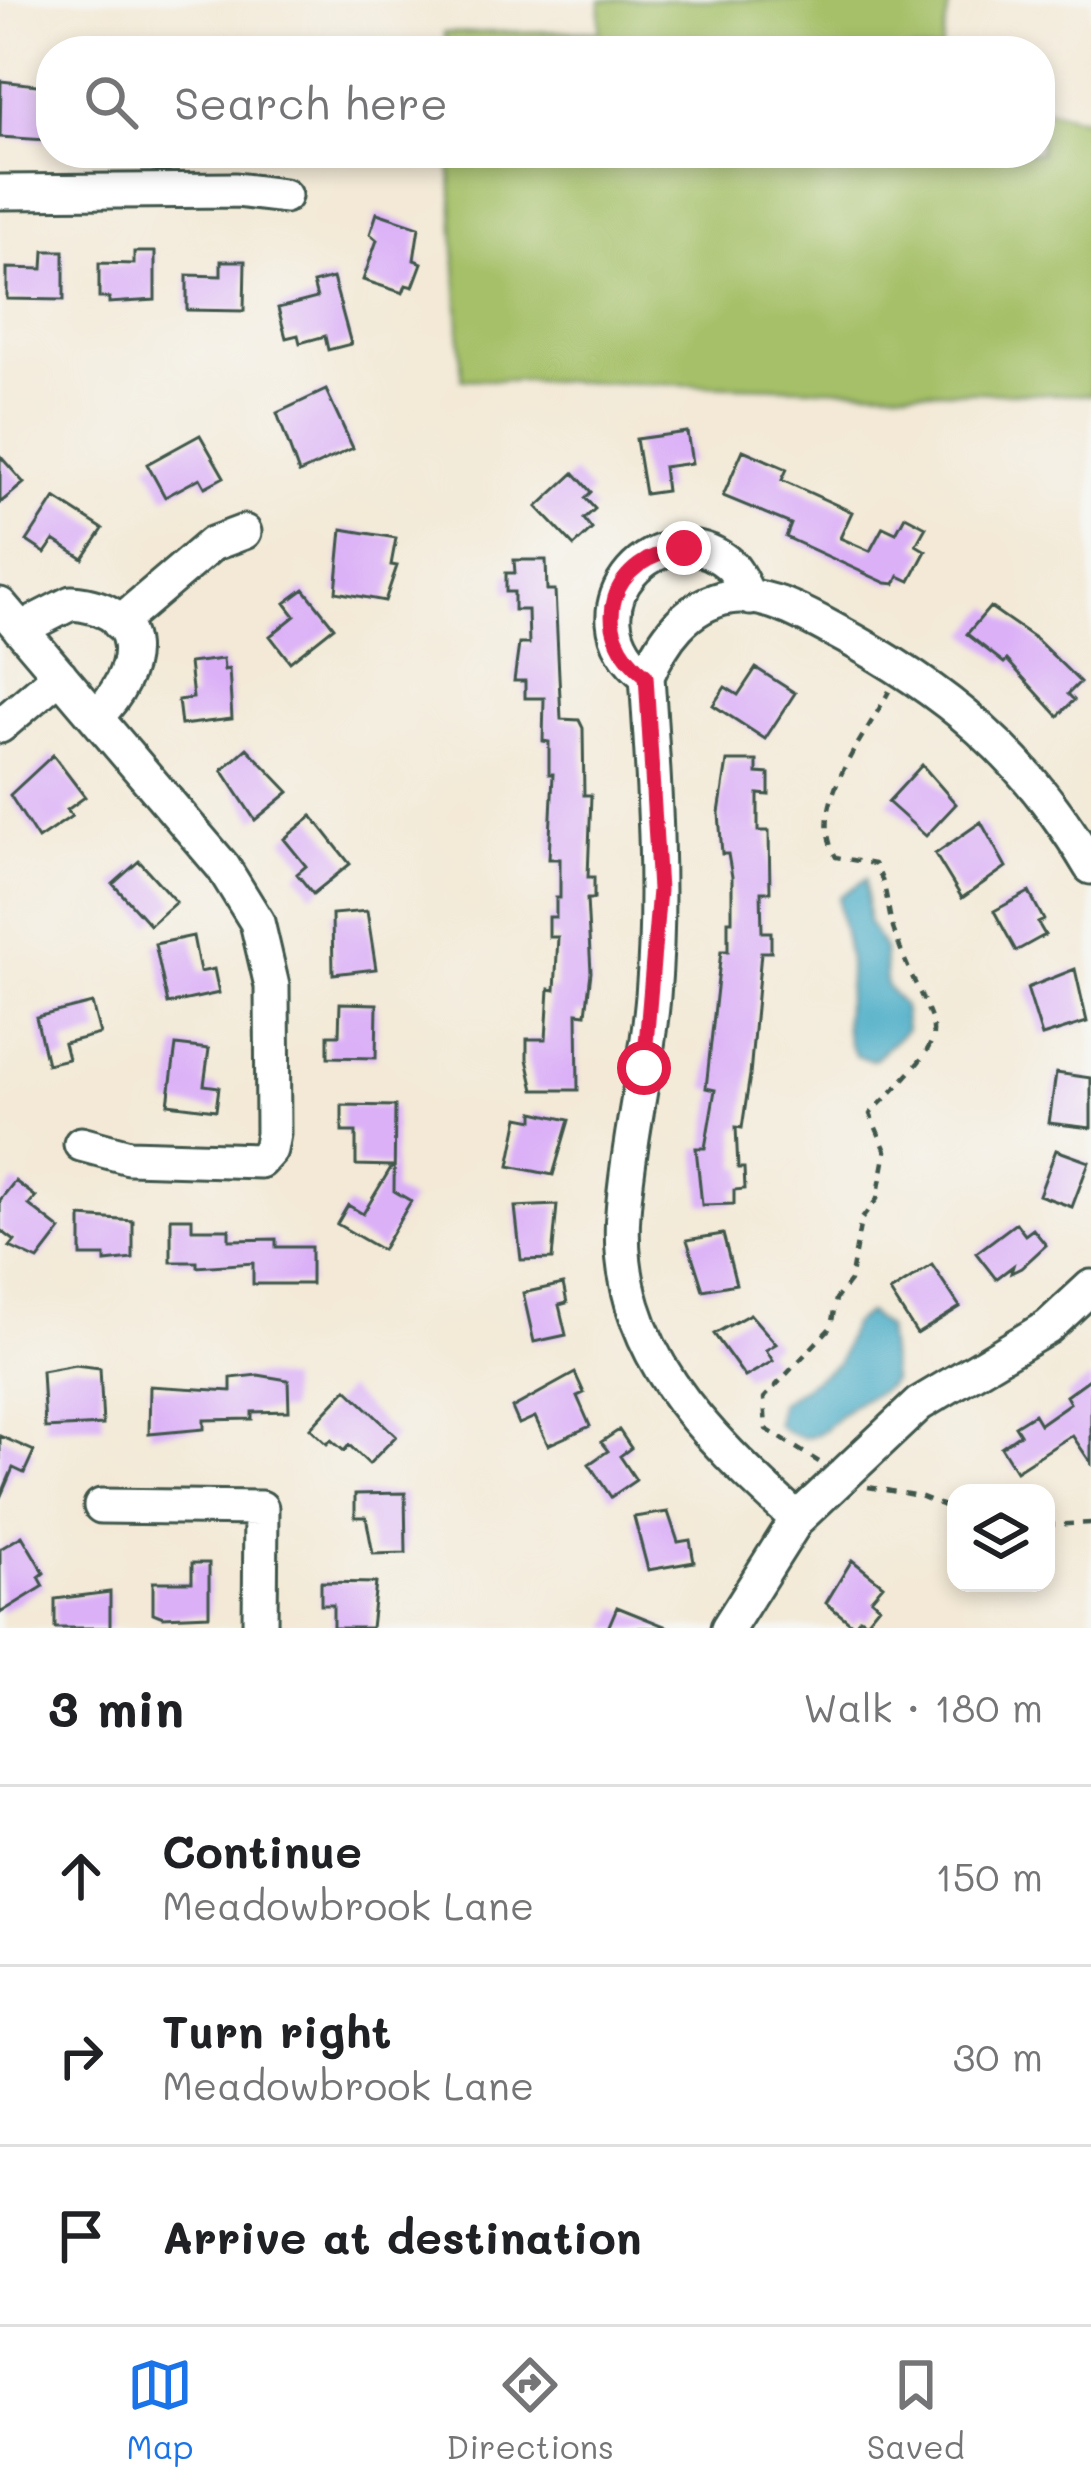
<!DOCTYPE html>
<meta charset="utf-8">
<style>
:root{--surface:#fff;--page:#f2f2f2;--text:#202124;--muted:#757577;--line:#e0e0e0;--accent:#1a73e8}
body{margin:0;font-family:Mali,sans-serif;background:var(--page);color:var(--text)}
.controls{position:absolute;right:36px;bottom:36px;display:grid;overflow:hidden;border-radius:24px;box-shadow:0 6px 18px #0003}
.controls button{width:108px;height:108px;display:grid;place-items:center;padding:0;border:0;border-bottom:3px solid var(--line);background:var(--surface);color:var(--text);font:60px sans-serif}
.stop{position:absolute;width:36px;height:36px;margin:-27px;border:9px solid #e11d48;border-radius:50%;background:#fff}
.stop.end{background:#e11d48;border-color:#fff;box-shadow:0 3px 12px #0008}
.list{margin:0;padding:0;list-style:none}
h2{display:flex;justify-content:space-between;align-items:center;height:156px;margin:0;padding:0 48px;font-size:51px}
h2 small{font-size:39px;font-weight:400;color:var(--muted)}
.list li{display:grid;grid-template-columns:78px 1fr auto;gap:36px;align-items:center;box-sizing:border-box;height:180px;padding:0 48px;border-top:3px solid var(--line)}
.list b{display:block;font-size:45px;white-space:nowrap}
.list p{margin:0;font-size:39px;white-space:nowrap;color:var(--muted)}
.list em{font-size:39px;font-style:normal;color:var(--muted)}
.icon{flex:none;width:66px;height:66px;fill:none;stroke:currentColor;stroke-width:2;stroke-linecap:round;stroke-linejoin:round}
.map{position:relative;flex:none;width:1091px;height:1628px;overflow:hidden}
.search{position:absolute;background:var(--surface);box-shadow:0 6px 18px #0003;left:36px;right:36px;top:36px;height:132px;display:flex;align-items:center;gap:30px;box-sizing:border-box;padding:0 42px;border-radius:48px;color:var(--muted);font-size:45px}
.sheet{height:696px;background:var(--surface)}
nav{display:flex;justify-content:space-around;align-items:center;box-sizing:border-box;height:168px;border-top:3px solid var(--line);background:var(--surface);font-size:33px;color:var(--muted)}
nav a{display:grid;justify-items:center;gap:6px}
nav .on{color:var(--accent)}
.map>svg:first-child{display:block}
.green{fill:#a5c067;stroke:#627e4e;stroke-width:3}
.water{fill:#46abc6;stroke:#32747d;stroke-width:3}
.building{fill:#dbb0f7}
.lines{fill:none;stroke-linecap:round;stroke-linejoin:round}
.minor-casing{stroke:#3f574c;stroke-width:39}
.path{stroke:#3f574c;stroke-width:4.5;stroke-dasharray:9 9;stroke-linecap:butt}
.minor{stroke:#fff;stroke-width:33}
.route{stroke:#e11d48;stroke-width:15}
</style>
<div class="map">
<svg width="1091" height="1628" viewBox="0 0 1091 1628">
<rect width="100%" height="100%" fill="#f6f6f2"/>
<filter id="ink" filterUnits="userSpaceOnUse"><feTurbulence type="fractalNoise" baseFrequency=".00833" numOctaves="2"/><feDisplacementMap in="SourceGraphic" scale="24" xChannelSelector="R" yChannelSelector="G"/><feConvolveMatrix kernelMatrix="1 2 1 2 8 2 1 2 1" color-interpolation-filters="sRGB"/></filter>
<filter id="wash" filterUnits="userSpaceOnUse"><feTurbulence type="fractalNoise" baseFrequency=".004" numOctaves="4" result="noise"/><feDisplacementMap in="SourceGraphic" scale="48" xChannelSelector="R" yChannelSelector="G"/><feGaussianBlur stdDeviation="2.7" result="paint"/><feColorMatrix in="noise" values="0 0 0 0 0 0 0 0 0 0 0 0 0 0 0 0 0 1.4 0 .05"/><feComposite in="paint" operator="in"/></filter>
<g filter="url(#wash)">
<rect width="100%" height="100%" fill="#f3e9d6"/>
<path class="green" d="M 600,0 L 950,0 L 941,51 L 445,51 L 444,33 L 600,31 Z
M 1040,108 L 1091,121 L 1091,395 L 462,379 L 450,153 L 1040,153 Z"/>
<path class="water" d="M 93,31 L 123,41 L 126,51 L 87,51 L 88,34 Z
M 866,879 L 868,921 L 884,949 L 886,985 L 903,1006 L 906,1030 L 873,1060 L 856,1056 C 835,1024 851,1000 849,964 C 848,942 839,921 839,897 Z
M 868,1313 L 886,1328 L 892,1380 C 881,1395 864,1396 850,1407 C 823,1428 811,1454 777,1424 L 779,1404 L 838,1363 L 852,1324 Z"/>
<g id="blocks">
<path class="building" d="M 1,81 L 46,86 L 46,140 L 0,137 Z
M 377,213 L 419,227 L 414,260 L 422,263 L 413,287 L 406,285 L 403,293 L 363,280 L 377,240 L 370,234 Z
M 44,251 L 64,251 L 64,300 L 7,299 L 7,268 L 43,269 Z
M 134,252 L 155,252 L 155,300 L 109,303 L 109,298 L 99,298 L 99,263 L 134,264 Z
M 221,261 L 245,261 L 244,311 L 187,310 L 187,275 L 221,276 Z
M 333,278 L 351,344 L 328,350 L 325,336 L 300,343 L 298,335 L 286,338 L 278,308 L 317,298 L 313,283 Z
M 326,390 L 353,448 L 299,473 L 277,413 Z
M 687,432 L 692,463 L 663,467 L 666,491 L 645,494 L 636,439 Z
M 200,435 L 224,477 L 205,487 L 200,478 L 165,497 L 147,464 Z
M 743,450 L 787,469 L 782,480 L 852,512 L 840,538 L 870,551 L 883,527 L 896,533 L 905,516 L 926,527 L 916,545 L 926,551 L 910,581 L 899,576 L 895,584 L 886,583 L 786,537 L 791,524 L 723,496 Z
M 0,456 L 24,483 L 0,503 Z
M 574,473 L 591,492 L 585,498 L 595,509 L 584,519 L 592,529 L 574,546 L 537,507 Z
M 55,498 L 103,529 L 83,559 L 54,540 L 45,553 L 27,541 Z
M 342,529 L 396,538 L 391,565 L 397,566 L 385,601 L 336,592 Z
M 514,560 L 546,560 L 547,590 L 555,590 L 561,719 L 579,720 L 583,728 L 584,795 L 591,795 L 588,877 L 594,877 L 594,899 L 587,899 L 591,972 L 586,1014 L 577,1013 L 578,1090 L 534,1090 L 527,1059 L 527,1039 L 546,1039 L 549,989 L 555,990 L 558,937 L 549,937 L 549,917 L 556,917 L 556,898 L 560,898 L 560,859 L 549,859 L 553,774 L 549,774 L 549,742 L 543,741 L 544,698 L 525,698 L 525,681 L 514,681 L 519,644 L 529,644 L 528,610 L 514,610 L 514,592 L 506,592 L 506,573 L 515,573 Z
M 304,589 L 334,627 L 290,662 L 270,636 L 295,616 L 285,603 Z
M 990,607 L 1036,639 L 1080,682 L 1068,694 L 1074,700 L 1058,716 L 1007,660 L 1004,663 L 967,634 Z
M 223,659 L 224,670 L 229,669 L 232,719 L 181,725 L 178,700 L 193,698 L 189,663 Z
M 756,668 L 795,693 L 765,739 L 713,705 L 725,687 L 738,695 Z
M 247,748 L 289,792 L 255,820 L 222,770 Z
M 53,755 L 85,797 L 67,810 L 72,816 L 38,839 L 10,795 Z
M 727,761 L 757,761 L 757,773 L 769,774 L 769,795 L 758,794 L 758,831 L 769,831 L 770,892 L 761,892 L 762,932 L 771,932 L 771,952 L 761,952 L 750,1075 L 742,1128 L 736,1127 L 738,1168 L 744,1168 L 745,1189 L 734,1190 L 734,1204 L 702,1205 L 696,1148 L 705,1148 L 715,1090 L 706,1088 L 721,951 L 728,951 L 728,921 L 732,921 L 732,877 L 728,854 L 722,854 L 719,813 Z
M 922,765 L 956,804 L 926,836 L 888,802 Z
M 312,816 L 350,864 L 313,894 L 297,874 L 306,866 L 284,839 Z
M 981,822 L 1006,867 L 962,898 L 935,854 Z
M 139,861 L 176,902 L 150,925 L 113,884 Z
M 1029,892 L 1044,920 L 1038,923 L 1045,935 L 1016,951 L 994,911 Z
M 367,911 L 376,969 L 333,974 L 332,914 Z
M 193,936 L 200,972 L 214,969 L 219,993 L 168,1004 L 155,944 Z
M 1075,969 L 1087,1022 L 1042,1036 L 1027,988 Z
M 92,1003 L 100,1034 L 64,1043 L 68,1059 L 47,1064 L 36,1017 Z
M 340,1003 L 377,1004 L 376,1058 L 328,1057 L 328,1035 L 339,1035 Z
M 176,1045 L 209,1049 L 204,1085 L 219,1087 L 216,1110 L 168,1104 Z
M 1056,1073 L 1091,1078 L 1091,1128 L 1049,1123 Z
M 342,1105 L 395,1106 L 394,1191 L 411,1201 L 382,1250 L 337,1224 L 348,1205 L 363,1214 L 392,1166 L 356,1165 L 356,1132 L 342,1132 Z
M 534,1112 L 569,1120 L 553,1175 L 509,1166 L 519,1117 L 534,1120 Z
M 1056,1150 L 1089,1162 L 1072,1207 L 1039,1195 Z
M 15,1181 L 36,1197 L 29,1205 L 61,1230 L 38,1260 L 10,1247 L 15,1241 L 0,1230 L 0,1200 Z
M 557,1205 L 552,1259 L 521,1260 L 515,1207 Z
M 81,1217 L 133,1221 L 133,1259 L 105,1262 L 105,1256 L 81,1256 Z
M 171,1218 L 192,1218 L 192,1229 L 229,1229 L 229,1240 L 276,1239 L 276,1247 L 311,1247 L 311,1284 L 253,1284 L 253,1263 L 197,1267 L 197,1262 L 171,1262 Z
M 1016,1223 L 1025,1235 L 1033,1229 L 1046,1245 L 1021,1268 L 1011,1273 L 1013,1266 L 996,1279 L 976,1253 Z
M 723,1234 L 736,1284 L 703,1290 L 687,1240 Z
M 932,1265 L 960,1307 L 917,1334 L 890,1292 Z
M 563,1284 L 567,1303 L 559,1305 L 566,1335 L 534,1342 L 523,1293 Z
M 750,1314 L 776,1344 L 766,1350 L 773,1361 L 745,1377 L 714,1334 Z
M 75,1365 L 100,1368 L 103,1425 L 45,1428 L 42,1371 Z
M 575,1373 L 584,1393 L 577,1396 L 590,1426 L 548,1445 L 535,1417 L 519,1424 L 512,1408 Z
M 258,1375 L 288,1380 L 289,1411 L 252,1412 L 252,1419 L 204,1420 L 204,1429 L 149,1434 L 150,1386 L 231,1391 L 231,1378 Z
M 1091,1378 L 1091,1463 L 1072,1435 L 1016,1471 L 1001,1447 L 1020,1434 L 1015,1426 L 1034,1414 L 1040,1424 L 1070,1403 L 1066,1396 Z
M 347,1389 L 396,1436 L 369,1464 L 349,1445 L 344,1451 L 331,1440 L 327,1444 L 310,1428 Z
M 619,1430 L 631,1448 L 620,1456 L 636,1480 L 611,1497 L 589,1464 L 608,1451 L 601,1442 Z
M 0,1436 L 34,1451 L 24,1473 L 13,1468 L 0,1498 Z
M 405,1493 L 406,1553 L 373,1554 L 366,1517 L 355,1517 L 355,1494 Z
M 668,1512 L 678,1542 L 690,1540 L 694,1562 L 648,1570 L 634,1517 Z
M 22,1536 L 44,1573 L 39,1577 L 44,1586 L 0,1613 L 0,1549 Z
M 852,1560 L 883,1585 L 871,1599 L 879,1606 L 866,1622 L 860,1618 L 854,1626 L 826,1603 Z
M 192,1563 L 209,1563 L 209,1615 L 163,1617 L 153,1613 L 153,1582 L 192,1582 Z
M 321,1582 L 376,1583 L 371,1628 L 333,1628 L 333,1605 L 321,1605 Z
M 110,1592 L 110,1628 L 55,1628 L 55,1599 Z
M 617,1607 L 667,1627 L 667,1628 L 608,1628 Z"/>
</g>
</g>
<g filter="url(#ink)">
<use href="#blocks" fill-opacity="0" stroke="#3f574c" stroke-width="3"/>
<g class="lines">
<g class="minor-casing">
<path id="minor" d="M 0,192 L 236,190 L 284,196
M 0,605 L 223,867 L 257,922 L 272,986 L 273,1134 L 270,1150 L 260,1161 L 129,1157 L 81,1144
M 119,623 L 212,544 L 244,532
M 20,629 L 71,603 C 151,609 141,673 96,717
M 647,676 C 560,609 664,504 731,566 C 739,574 744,589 750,598
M 0,726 L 60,675
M 1091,867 C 1026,755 945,689 832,629 C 804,614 763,591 729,597 C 686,605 663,639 647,676 C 654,782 662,889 653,996 C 647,1069 628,1140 623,1213 C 613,1350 706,1435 797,1519 L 919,1404 L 1048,1327 L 1091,1287
M 101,1506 L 261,1508 L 260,1628
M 728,1628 L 797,1519"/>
</g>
<path class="path" d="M 819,1462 L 766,1429 L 764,1398 L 831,1327 L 836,1299 L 850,1281 L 861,1220 L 877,1199 L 886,1151 L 870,1114 C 965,1017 935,1047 895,934 C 886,910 889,886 874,864 L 836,857 C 805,805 867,736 889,691
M 868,1487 L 920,1496 L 956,1511
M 1046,1525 L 1091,1523"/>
<use href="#minor" class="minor"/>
</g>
</g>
<g class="lines" filter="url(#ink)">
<path class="route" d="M 644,1068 L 659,890 L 646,676 C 586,629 610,558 684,548"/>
</g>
</svg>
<div class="controls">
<button><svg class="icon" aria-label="layers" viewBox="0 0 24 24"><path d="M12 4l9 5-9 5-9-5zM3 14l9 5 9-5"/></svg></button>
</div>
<div class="stop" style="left:644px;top:1068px"></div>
<div class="stop end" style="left:684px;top:548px"></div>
<div class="search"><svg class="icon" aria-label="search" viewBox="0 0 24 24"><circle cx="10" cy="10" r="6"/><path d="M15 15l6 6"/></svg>Search here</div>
</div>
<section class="sheet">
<h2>3 min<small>Walk · 180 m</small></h2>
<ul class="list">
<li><svg class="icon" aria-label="ahead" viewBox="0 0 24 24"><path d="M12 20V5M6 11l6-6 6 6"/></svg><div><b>Continue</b><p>Meadowbrook Lane</p></div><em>150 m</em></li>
<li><svg class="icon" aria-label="right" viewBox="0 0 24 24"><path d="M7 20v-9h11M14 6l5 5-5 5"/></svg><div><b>Turn right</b><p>Meadowbrook Lane</p></div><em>30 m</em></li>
<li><svg class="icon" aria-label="arrive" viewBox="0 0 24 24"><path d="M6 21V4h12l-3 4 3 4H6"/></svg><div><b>Arrive at destination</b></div></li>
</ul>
</section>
<nav>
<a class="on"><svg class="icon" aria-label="map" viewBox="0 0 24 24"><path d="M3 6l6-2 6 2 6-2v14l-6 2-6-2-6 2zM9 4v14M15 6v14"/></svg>Map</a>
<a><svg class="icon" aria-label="directions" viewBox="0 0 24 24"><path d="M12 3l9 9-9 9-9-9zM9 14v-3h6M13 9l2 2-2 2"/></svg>Directions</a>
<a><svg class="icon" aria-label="saved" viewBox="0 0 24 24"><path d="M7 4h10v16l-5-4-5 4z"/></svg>Saved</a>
</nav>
